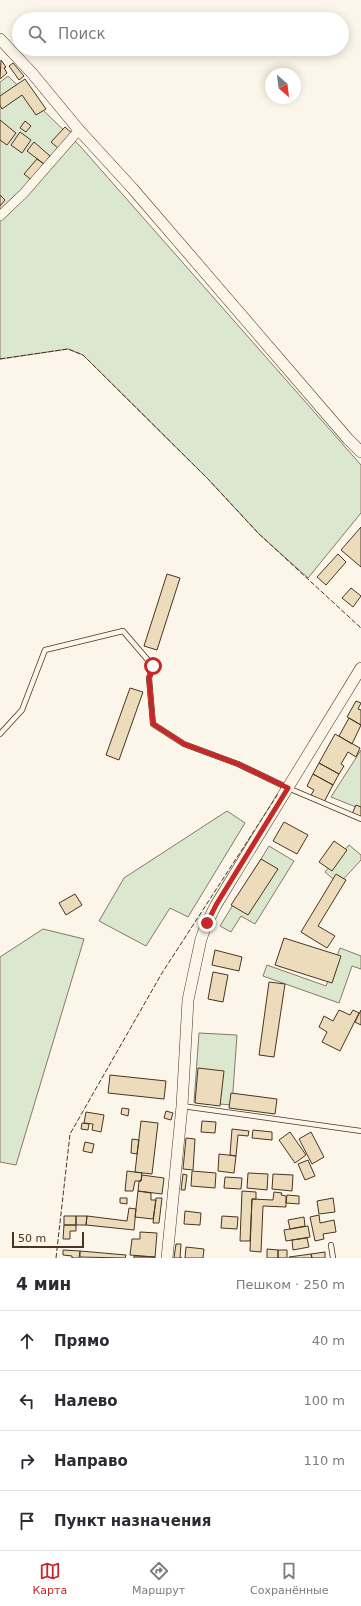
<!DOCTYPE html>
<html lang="ru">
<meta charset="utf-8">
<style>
:root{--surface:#fff;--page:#f2f2f3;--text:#2b2b33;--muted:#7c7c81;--line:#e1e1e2;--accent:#c62828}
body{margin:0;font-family:"DejaVu Sans",sans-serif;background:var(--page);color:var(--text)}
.compass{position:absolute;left:265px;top:68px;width:36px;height:36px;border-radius:50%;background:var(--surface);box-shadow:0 2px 10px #0003;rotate:152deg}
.scale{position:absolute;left:12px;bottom:10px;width:72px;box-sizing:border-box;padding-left:4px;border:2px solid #4a3520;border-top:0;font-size:11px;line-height:14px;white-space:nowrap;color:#4a3520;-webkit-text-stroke:3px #fbf6e9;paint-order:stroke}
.stop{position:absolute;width:12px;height:12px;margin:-9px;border:3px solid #c62828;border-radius:50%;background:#fff}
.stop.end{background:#c62828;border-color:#fff;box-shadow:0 1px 4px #0008}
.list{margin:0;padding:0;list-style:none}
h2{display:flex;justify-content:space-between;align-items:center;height:52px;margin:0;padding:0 16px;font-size:17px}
h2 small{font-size:13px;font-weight:400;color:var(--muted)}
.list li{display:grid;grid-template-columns:26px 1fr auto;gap:12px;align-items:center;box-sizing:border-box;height:60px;padding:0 16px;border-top:1px solid var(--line)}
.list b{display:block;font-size:15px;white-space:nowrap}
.list em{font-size:13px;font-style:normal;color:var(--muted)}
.icon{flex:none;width:22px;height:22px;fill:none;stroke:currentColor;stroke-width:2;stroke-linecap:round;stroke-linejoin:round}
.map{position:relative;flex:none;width:361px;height:1258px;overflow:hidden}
.search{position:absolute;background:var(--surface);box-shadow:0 2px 10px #0003;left:12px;right:12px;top:12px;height:44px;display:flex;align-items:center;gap:10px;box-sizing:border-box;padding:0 14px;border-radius:22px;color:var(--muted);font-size:15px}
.sheet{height:292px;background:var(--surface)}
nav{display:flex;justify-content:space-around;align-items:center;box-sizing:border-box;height:56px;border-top:1px solid var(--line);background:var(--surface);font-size:11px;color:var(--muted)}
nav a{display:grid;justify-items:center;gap:2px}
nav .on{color:var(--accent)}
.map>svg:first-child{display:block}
.green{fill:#dce7d0;stroke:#887966}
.building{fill:#ecdcbc;stroke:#4a3520}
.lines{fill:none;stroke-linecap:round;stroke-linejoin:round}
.service-casing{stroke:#4a3520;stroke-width:6}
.minor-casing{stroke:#4a3520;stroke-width:10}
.tertiary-casing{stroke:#4a3520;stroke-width:12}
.service{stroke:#fbf6e9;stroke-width:4.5}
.minor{stroke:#fbf6e9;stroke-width:9}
.tertiary{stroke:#fbf6e9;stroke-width:11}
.fence{stroke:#4a3520;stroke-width:1;stroke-dasharray:5 2;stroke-linecap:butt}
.route{stroke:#c62828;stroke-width:5}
</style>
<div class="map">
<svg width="361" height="1258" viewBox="0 0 361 1258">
<rect width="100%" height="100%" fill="#fbf6e9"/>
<path class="green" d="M 8,76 L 80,146 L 361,465 L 361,513 L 308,578 L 259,534 L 208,479 L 83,355 L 68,349 L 0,359 L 0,82 Z
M 361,750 L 361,809 L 331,797 Z
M 227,811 L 245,823 L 188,917 L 170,908 L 146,946 L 99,921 L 124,878 Z
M 349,845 L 361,855 L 361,860 L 339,884 L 325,872 Z
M 269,846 L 294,861 L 255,924 L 241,916 L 231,932 L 220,926 Z
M 43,929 L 84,939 L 16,1165 L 0,1162 L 0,957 Z
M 340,948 L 361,956 L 361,969 L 352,966 L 339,1003 L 263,976 L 267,965 L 326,986 Z
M 199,1033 L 237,1035 L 232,1105 L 194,1102 Z"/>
<path class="building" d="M 1,60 L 6,67 L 4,68 L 7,73 L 0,79 Z
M 13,63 L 24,76 L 19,80 L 9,66 Z
M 25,79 L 46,109 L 36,115 L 22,95 L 2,109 L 0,105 L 0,96 Z
M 0,120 L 16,133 L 7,145 L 0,140 Z
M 25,121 L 31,126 L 26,132 L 20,128 Z
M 65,127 L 73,134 L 59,149 L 51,142 Z
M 20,132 L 31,140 L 22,153 L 11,145 Z
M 34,142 L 50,156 L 44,164 L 27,151 Z
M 37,159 L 44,164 L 34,182 L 24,174 Z
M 0,195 L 5,200 L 0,206 Z
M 361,527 L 361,567 L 341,550 Z
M 338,554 L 346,562 L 326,585 L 317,577 Z
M 167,574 L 180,578 L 157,650 L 144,646 Z
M 351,588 L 361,596 L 353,607 L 342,598 Z
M 130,688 L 143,692 L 119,760 L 106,755 Z
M 356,701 L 361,703 L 358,709 L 361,710 L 361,725 L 347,717 Z
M 349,718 L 361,725 L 352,744 L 339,736 Z
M 335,734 L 360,748 L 356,757 L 348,752 L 341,764 L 344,766 L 339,774 L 319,763 Z
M 319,763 L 339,774 L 333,785 L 313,774 Z
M 313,774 L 333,785 L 324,802 L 311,795 L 314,790 L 307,786 Z
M 356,805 L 361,807 L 361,818 L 352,814 Z
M 284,822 L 308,835 L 297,854 L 273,841 Z
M 334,841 L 347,850 L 332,871 L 319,862 Z
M 261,859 L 278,869 L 248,915 L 231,905 Z
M 336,874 L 346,880 L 318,926 L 335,936 L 327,948 L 301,932 Z
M 75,894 L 82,905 L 66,915 L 59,903 Z
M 284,938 L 341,956 L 332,983 L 275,965 Z
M 215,950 L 242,957 L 239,971 L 212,965 Z
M 213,972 L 228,975 L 223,1002 L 208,999 Z
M 269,982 L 285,984 L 274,1057 L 259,1055 Z
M 339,1010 L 350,1015 L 353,1010 L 359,1013 L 340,1051 L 322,1042 L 327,1032 L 319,1027 L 324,1016 L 333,1021 Z
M 361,1010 L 361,1025 L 355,1022 Z
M 198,1068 L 224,1071 L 220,1106 L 195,1103 Z
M 110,1075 L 166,1081 L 164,1099 L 108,1093 Z
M 231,1093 L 277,1099 L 275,1114 L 229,1108 Z
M 122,1108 L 129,1109 L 128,1116 L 121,1114 Z
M 166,1111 L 173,1113 L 171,1120 L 164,1118 Z
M 86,1112 L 104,1115 L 101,1132 L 92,1130 L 93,1124 L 84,1123 Z
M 141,1121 L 158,1123 L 152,1174 L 135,1172 Z
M 202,1121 L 216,1122 L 215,1133 L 201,1132 Z
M 82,1123 L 89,1124 L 88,1130 L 81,1129 Z
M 232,1129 L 249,1131 L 248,1136 L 238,1135 L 236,1156 L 230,1155 Z
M 253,1130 L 272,1132 L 272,1140 L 252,1138 Z
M 290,1132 L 306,1155 L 295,1163 L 279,1140 Z
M 311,1132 L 324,1157 L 312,1164 L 299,1139 Z
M 186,1138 L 195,1139 L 193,1170 L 183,1169 Z
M 132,1139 L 139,1140 L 137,1154 L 131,1153 Z
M 85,1142 L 94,1144 L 92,1153 L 83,1151 Z
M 219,1154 L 236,1156 L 234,1173 L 218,1171 Z
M 308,1160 L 315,1176 L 305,1180 L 298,1164 Z
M 127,1171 L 142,1173 L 141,1181 L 135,1181 L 133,1191 L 125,1191 Z
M 192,1171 L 216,1173 L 215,1188 L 191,1186 Z
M 248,1173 L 268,1174 L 267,1190 L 247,1188 Z
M 183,1174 L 187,1175 L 185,1190 L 181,1190 Z
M 273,1174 L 293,1175 L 292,1191 L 272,1189 Z
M 142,1175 L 164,1178 L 162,1194 L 138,1191 L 139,1181 L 141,1181 Z
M 225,1177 L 242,1178 L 241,1189 L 224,1188 Z
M 138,1191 L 151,1193 L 151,1200 L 156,1200 L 153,1219 L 135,1217 Z
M 242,1191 L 256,1192 L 256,1199 L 252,1199 L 250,1241 L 240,1241 Z
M 274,1192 L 282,1193 L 281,1195 L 286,1196 L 286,1207 L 263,1206 L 261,1252 L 250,1251 L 252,1199 L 273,1200 Z
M 287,1195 L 299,1196 L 299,1204 L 286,1203 Z
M 120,1198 L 127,1198 L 127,1204 L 120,1203 Z
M 156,1198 L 162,1198 L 159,1223 L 153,1223 Z
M 333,1198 L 335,1212 L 319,1214 L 317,1201 Z
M 129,1208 L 136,1209 L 134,1230 L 86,1225 L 87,1216 L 127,1221 Z
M 185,1211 L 201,1213 L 200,1225 L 184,1224 Z
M 319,1215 L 320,1223 L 334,1220 L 336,1232 L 323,1234 L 324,1239 L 315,1241 L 310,1217 Z
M 64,1216 L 76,1216 L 76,1225 L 64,1225 Z
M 76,1216 L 87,1216 L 86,1225 L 76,1225 Z
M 222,1216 L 238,1217 L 237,1229 L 221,1228 Z
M 304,1217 L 305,1226 L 290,1229 L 288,1220 Z
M 64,1225 L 76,1225 L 76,1231 L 70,1231 L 70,1239 L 63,1239 Z
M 308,1226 L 310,1237 L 286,1241 L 284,1230 Z
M 140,1232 L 157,1233 L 155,1257 L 130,1255 L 132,1239 L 140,1239 Z
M 307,1238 L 309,1247 L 293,1250 L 292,1240 Z
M 176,1244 L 181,1244 L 180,1258 L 182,1258 L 174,1258 Z
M 186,1247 L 204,1249 L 203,1258 L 185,1258 Z
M 267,1249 L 278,1250 L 278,1258 L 267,1258 Z
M 63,1250 L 80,1251 L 79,1258 L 72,1258 L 72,1256 L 63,1255 Z
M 278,1250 L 287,1250 L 287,1258 L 278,1258 Z
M 80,1251 L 126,1255 L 125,1258 L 80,1257 Z
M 325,1252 L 325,1258 L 312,1258 L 311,1254 Z
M 311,1254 L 312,1258 L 289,1258 L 289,1257 Z
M 134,1256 L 155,1257 L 155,1258 L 134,1258 Z"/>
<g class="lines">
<g class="service-casing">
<path id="service" d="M 0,734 L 22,710 L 45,650 L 123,631 L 153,666 L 149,678 L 153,724 L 184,744 L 238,764 L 288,788 L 361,819
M 182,1106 L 361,1131
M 331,1245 L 333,1258"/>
</g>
<g class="minor-casing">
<path id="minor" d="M 0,216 L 24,193 L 79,130"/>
</g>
<g class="tertiary-casing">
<path id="tertiary" d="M 0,39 L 31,72 L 79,130 L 133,189 L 348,439 L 361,452
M 167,1258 L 182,1106 L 188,1000 L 201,939 L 207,923 L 216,905 L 361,668"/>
</g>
<use href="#service" class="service"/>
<use href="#minor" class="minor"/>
<use href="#tertiary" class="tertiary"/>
<path class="fence" d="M 0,359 L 68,349 L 83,355 L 208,479 L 259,534 L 361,628
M 56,1258 L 70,1134 L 162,973 L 278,794"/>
</g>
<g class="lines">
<path class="route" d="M 153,666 L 149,678 L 153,724 L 184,744 L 238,764 L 288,788 L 216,905 L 207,923"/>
</g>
</svg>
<svg class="compass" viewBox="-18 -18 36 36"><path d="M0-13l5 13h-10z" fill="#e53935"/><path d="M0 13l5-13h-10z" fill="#7c7c81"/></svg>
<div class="scale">50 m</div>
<div class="stop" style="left:153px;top:666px"></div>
<div class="stop end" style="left:207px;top:923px"></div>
<div class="search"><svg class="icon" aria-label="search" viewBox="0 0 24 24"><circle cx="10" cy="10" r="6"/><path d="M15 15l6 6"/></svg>Поиск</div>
</div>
<section class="sheet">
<h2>4 мин<small>Пешком · 250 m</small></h2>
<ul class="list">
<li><svg class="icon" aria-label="ahead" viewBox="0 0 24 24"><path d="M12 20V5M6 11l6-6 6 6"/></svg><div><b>Прямо</b></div><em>40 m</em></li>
<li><svg class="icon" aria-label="left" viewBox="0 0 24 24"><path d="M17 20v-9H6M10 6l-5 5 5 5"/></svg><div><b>Налево</b></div><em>100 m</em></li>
<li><svg class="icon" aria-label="right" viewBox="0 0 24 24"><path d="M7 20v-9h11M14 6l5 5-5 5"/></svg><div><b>Направо</b></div><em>110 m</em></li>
<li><svg class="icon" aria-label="arrive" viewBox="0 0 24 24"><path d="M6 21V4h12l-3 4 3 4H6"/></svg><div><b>Пункт назначения</b></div></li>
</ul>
</section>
<nav>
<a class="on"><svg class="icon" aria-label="map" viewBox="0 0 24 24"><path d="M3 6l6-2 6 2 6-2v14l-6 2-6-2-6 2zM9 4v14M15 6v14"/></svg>Карта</a>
<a><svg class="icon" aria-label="directions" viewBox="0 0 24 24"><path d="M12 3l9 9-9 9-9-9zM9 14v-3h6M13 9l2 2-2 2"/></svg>Маршрут</a>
<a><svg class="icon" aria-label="saved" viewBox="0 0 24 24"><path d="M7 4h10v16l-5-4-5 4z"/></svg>Сохранённые</a>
</nav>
